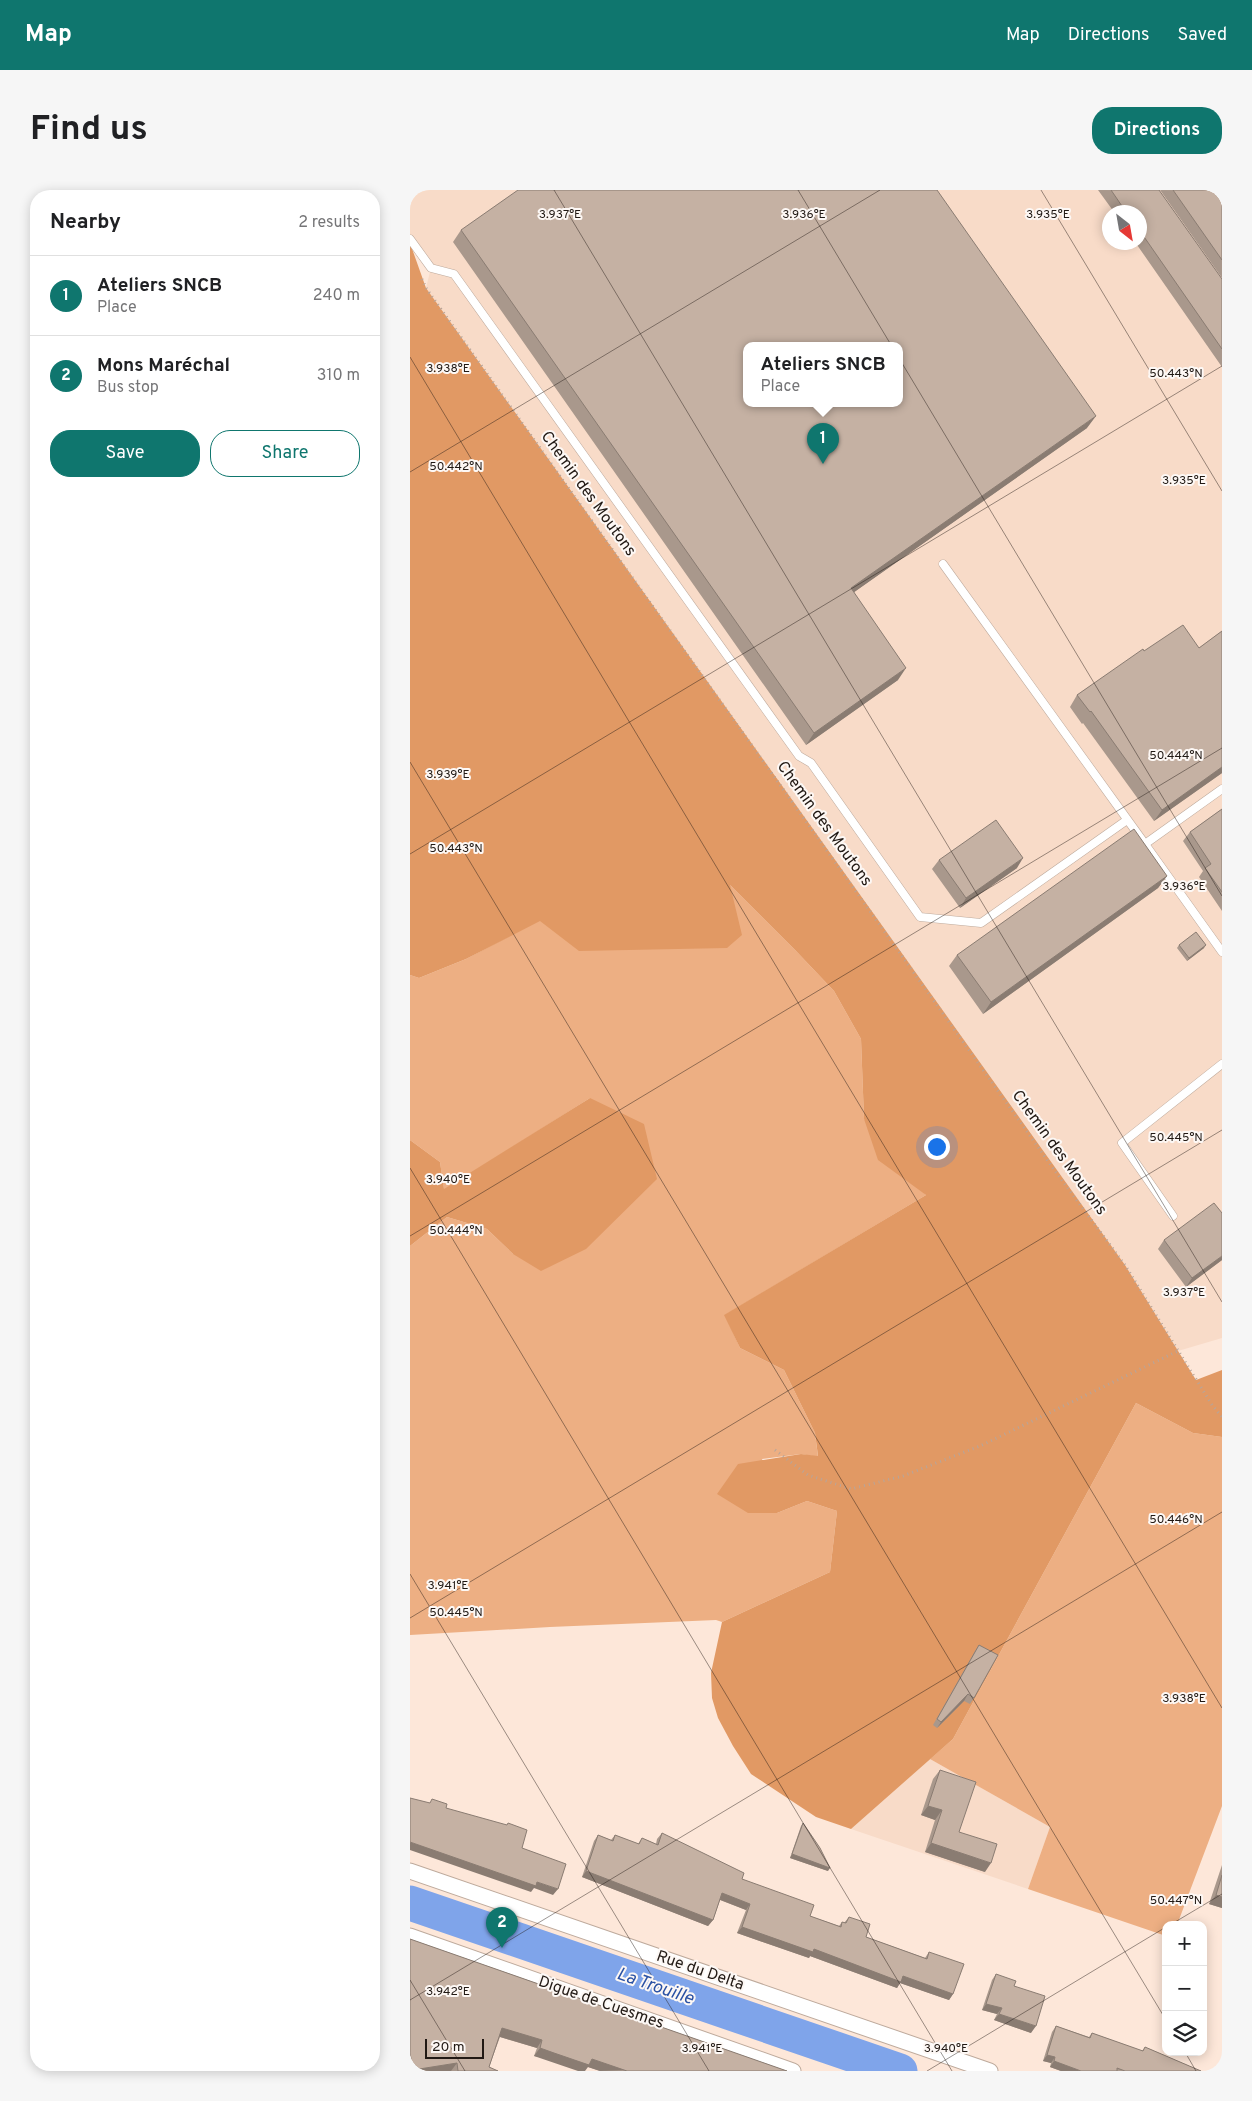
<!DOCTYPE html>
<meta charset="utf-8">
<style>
:root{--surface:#fff;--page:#f6f6f6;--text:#202124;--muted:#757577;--line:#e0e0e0;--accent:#0f766e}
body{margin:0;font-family:Overpass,sans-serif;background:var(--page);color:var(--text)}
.controls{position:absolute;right:15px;bottom:15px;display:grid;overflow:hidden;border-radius:10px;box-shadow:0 2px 12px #0003}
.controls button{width:45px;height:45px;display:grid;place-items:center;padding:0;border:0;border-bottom:1px solid var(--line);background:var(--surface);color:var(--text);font:25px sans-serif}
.compass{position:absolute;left:692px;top:15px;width:45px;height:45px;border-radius:50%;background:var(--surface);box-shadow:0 2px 12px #0003;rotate:149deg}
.scale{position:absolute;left:15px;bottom:12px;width:59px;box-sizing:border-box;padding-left:5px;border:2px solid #211914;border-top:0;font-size:14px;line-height:18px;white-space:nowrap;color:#211914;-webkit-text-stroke:4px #fdf8f5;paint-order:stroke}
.you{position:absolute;left:526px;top:956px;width:18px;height:18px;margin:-12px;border:4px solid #fff;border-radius:50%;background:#1a73e8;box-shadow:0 0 0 8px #1a73e833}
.badge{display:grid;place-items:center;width:32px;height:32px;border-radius:50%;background:var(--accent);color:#fff;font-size:16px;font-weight:700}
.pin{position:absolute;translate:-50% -41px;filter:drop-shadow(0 1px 2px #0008)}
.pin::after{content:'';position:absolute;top:26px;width:18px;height:15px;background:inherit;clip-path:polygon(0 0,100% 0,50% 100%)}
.popup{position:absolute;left:333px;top:152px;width:160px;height:65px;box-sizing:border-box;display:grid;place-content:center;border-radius:10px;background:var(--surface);filter:drop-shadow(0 1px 4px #0005);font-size:16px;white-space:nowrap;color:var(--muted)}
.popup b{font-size:19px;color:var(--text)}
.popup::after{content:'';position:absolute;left:50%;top:100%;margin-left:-10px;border:10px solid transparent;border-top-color:var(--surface)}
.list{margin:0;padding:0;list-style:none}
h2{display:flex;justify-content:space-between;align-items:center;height:65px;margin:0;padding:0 20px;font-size:21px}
h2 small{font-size:16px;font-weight:400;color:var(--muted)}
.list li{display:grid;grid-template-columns:32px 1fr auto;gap:15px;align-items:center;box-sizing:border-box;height:80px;padding:0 20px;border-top:1px solid var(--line)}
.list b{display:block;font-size:19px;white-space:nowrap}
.list p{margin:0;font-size:16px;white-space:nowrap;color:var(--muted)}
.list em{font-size:16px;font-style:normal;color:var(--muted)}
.actions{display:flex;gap:10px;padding:15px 20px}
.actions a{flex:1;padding:11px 0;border:1px solid var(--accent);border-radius:20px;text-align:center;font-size:18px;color:var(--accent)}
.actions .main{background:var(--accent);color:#fff}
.icon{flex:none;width:28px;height:28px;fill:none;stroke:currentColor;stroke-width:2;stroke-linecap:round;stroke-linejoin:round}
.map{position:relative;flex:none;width:812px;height:1881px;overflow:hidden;border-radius:20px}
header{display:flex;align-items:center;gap:30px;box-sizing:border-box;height:70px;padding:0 25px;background:var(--accent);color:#fff}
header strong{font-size:24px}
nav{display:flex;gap:28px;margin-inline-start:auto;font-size:18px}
.intro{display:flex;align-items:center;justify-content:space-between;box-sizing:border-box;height:120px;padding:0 30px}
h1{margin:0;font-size:35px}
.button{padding:12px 22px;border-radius:20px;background:var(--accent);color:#fff;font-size:18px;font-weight:700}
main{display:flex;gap:30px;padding:0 30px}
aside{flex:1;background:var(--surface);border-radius:20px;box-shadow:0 2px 12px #0003}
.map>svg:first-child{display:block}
.built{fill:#f8dbc8;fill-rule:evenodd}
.green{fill:#edaf83}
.forest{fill:#e19964}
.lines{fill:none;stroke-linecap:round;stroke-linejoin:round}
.river{stroke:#7fa4ea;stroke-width:35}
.service-casing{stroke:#beaa9c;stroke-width:9}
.minor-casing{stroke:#beaa9c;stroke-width:17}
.path{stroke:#b7a59a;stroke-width:3;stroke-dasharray:1 4;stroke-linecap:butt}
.service{stroke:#fff;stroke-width:8}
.minor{stroke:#fff;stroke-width:15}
.wall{fill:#a9988c}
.shaded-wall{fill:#8a7c72}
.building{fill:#c5b1a3;stroke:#8a7c72;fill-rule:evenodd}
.ticks{fill:none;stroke:#211914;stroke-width:1;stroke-opacity:0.45}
.labels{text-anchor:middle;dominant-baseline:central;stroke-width:4;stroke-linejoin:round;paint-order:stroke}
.street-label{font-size:16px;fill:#211914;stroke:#fdf8f5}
.water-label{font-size:18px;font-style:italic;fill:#2a51a4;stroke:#fdf8f5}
.ticks-label{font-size:12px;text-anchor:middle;fill:#211914;stroke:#fdf8f5;stroke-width:4;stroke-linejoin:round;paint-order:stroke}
</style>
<header>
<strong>Map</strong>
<nav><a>Map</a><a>Directions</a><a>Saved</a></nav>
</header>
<div class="intro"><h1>Find us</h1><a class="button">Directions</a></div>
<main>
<aside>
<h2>Nearby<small>2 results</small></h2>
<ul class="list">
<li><span class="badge">1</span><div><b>Ateliers SNCB</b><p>Place</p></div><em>240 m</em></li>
<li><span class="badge">2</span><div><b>Mons Maréchal</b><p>Bus stop</p></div><em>310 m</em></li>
</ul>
<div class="actions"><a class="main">Save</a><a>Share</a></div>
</aside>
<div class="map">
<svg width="812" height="1881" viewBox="0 0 812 1881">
<rect width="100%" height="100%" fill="#fde7d9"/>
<path class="built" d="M 0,0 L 812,0 L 812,1148 L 768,1161 L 715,1075 L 16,98 L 21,78 L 0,48 ZM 700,22 L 730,22 L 730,52 L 700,52 ZM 337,155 L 489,155 L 489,213 L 337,213 Z
M 520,1569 L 640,1637 L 618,1699 L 441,1639 Z"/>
<path class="green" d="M 319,694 L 386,761 L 424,801 L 451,849 L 454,929 L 516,1005 L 315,1125 L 330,1158 L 374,1180 L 405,1243 L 408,1267 L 391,1264 L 352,1269 L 367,1323 L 397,1311 L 427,1321 L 420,1382 L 312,1432 L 306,1430 L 140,1437 L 0,1445 L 0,1056 L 37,1027 L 77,1039 L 103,1064 L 180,908 L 34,1000 L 30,972 L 0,950 L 0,785 L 9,788 L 56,769 L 130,730 L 169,760 Z
M 726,1213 L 783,1243 L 812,1247 L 812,1616 L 767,1735 L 756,1735 L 756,1746 L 618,1699 L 640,1637 L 520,1569 L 543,1549 Z"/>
<path class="forest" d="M 0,53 L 16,98 L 715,1075 L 786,1190 L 812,1180 L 812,1247 L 783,1243 L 726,1213 L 543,1549 L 441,1639 L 406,1627 L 341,1584 L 323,1556 L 308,1528 L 302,1508 L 301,1483 L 312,1432 L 420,1382 L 427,1321 L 397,1311 L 367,1323 L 338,1323 L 307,1304 L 328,1274 L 391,1264 L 408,1266 L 405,1243 L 374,1180 L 330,1158 L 314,1125 L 516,1005 L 468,970 L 454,929 L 451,849 L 424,801 L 386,761 L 320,695 L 332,745 L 317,758 L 169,761 L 130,731 L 56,769 L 9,788 L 0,785 Z
M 180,908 L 234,934 L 247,989 L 176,1059 L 131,1081 L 103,1064 L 77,1039 L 37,1027 L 0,1056 L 0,950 L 30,972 L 34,999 Z"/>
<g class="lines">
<path class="river" d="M 0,1713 L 490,1881"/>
<g class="service-casing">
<path id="service" d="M 0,49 L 21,78 L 44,84 L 389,566 L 401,573 L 510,727 L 571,733 L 717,630
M 533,374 L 735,654
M 812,599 L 735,654 L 812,762
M 763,1026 L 712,953 L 812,874"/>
</g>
<g class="minor-casing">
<path id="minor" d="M 0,1681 L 580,1881
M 0,1746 L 383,1881"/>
</g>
<path class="path" d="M 12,89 L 16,98 L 648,985 L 715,1075 L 802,1215 L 812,1227
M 365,1260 L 398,1285 L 441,1299 L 493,1286 L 570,1256 L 768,1161"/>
<use href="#service" class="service"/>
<use href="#minor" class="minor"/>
</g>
<path class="wall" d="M 688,0 L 749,0 L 812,89 L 812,177 L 725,52 L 730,52 L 730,22 L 704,22 Z
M 750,0 L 812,0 L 812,88 Z
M 51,40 L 677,238 L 444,402 L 488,490 L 396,555 L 43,52 Z
M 812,441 L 812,583 L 744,631 L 673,533 L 672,534 L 660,517 L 667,505 L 734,461 L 789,458 Z
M 812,619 L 812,721 L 789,687 L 793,681 L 773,651 L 780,642 Z
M 529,670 L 607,678 L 550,718 L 522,679 Z
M 757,686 L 748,698 L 573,824 L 539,776 L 547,765 Z
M 769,755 L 794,758 L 777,771 L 767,758 Z
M 754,1050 L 812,1070 L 776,1097 L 748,1059 Z
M 569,1455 L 564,1508 L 560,1514 L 554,1511 L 527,1538 L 523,1535 L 565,1461 Z
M 530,1580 L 549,1642 L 575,1682 L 515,1662 L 525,1630 L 511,1625 L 523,1589 Z
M 393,1633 L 418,1681 L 380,1668 L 391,1636 Z
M 252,1643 L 332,1689 L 400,1726 L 429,1736 L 432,1732 L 434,1733 L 439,1727 L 456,1747 L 515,1768 L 519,1762 L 543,1804 L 539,1810 L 490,1793 L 487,1798 L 400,1766 L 399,1768 L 327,1743 L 336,1720 L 310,1710 L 303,1730 L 298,1736 L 172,1687 L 184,1651 L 188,1645 L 201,1650 L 205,1645 L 228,1654 L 232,1648 L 246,1654 L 247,1649 Z
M 812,1675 L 812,1718 L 799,1714 Z
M 0,1749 L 377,1881 L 190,1881 L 178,1877 L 124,1866 L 127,1858 L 90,1847 L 79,1877 L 88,1881 L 0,1881 Z
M 586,1784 L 604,1796 L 621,1843 L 584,1830 L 587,1824 L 572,1820 L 582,1790 Z
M 646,1836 L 679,1847 L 682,1843 L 732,1861 L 735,1857 L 791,1881 L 651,1881 L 640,1877 L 641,1873 L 633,1871 L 642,1842 Z"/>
<path class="shaded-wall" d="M 686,226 L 677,238 L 433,410 L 441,398 Z
M 496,478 L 488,490 L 396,555 L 404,543 Z
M 812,577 L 812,583 L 744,631 L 752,620 Z
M 613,668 L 607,678 L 550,718 L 556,708 Z
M 757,686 L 748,698 L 573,824 L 581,812 Z
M 796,755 L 794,758 L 777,771 L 779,768 Z
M 812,1066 L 812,1070 L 776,1097 L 782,1088 Z
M 558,1504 L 554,1511 L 527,1538 L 531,1532 Z
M 518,1616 L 532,1620 L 525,1630 L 511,1625 Z
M 0,1652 L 127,1692 L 148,1699 L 143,1705 L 124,1698 L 121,1702 L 0,1660 Z
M 521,1653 L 581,1673 L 575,1682 L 515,1662 Z
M 382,1664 L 420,1678 L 418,1681 L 380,1668 Z
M 176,1681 L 303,1730 L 298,1736 L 172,1687 Z
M 312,1703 L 340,1714 L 336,1720 L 308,1709 Z
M 806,1705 L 812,1707 L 812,1718 L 799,1714 Z
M 332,1737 L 493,1786 L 543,1804 L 539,1810 L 490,1793 L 487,1798 L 400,1766 L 399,1768 L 327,1743 Z
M 576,1814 L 592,1818 L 587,1824 L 572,1820 Z
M 589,1824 L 626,1836 L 621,1843 L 584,1830 Z
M 92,1838 L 132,1850 L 127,1858 L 87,1846 Z
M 130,1858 L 182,1869 L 217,1880 L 190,1881 L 178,1877 L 175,1881 L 168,1881 L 124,1866 Z
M 637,1865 L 645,1867 L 641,1873 L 633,1871 Z
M 644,1871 L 671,1881 L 651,1881 L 640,1877 Z
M 47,1873 L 41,1881 L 2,1881 L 3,1880 Z"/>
<path class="building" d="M 108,0 L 527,0 L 686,226 L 441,398 L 496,478 L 404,543 L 51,40 ZM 337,155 L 489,155 L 489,213 L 337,213 Z
M 701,0 L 749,0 L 812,89 L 812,159 L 730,41 L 730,22 L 716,22 Z
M 763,0 L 812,0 L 812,70 Z
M 773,435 L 789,458 L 812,441 L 812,577 L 752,620 L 681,521 L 680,522 L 667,505 L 733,459 L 734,461 Z
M 812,619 L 812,702 L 795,678 L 801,674 L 780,642 Z
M 586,630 L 613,668 L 556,708 L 529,670 Z
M 724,639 L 757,686 L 581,812 L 547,765 Z
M 786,742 L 796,755 L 779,768 L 769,755 Z
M 804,1013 L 812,1023 L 812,1066 L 782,1088 L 754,1050 Z
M 569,1455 L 588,1465 L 564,1508 L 558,1504 L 531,1532 L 527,1529 Z
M 530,1580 L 566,1592 L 549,1642 L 587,1654 L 581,1673 L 521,1653 L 532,1620 L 518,1616 Z
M 0,1608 L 20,1613 L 22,1609 L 37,1614 L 36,1618 L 97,1635 L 98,1633 L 117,1640 L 112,1658 L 156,1674 L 148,1699 L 127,1692 L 126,1696 L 0,1652 Z
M 393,1633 L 410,1658 L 420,1678 L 382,1664 Z
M 252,1643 L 334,1683 L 332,1689 L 404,1715 L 400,1726 L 431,1737 L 432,1732 L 436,1733 L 439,1727 L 460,1734 L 456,1747 L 517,1769 L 519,1762 L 554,1774 L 543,1804 L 493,1786 L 491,1792 L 404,1759 L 403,1762 L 332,1737 L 340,1714 L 312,1703 L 303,1730 L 176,1681 L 188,1645 L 203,1651 L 205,1645 L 229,1654 L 232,1648 L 248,1655 Z
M 812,1685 L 812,1707 L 806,1705 Z
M 0,1749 L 377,1881 L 217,1881 L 182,1869 L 179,1875 L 144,1863 L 130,1858 L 132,1850 L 92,1838 L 79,1877 L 88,1881 L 48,1881 L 47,1873 L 3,1880 L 0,1863 Z
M 586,1784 L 606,1791 L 604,1796 L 635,1806 L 626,1836 L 589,1824 L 592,1818 L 576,1814 Z
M 646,1836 L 680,1848 L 682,1843 L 733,1861 L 735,1857 L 791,1881 L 715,1881 L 707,1878 L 707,1881 L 671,1881 L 644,1871 L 645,1867 L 637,1865 Z"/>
<path class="ticks" d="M 144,0 L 812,1112M 388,0 L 812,706M 631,0 L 812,301M 0,167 L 812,1518M 0,282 L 470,0M 0,572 L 756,1830M 0,664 L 812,176M 0,978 L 542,1881M 0,1046 L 812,558M 0,1384 L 299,1881M 0,1428 L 812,940M 760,1735 L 812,1704M 0,1790 L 55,1881M 0,1810 L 812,1322M 775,1862 L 786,1881M 517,1881 L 756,1737"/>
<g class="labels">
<g class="street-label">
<text transform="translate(178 304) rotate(54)">Chemin des Moutons</text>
<text transform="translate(414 634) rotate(54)">Chemin des Moutons</text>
<text transform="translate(649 963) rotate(54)">Chemin des Moutons</text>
<text transform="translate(290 1781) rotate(19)">Rue du Delta</text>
<text transform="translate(191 1813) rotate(19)">Digue de Cuesmes</text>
</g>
<g class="water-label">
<text transform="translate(245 1797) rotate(19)">La Trouille</text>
</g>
</g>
<g class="ticks-label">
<text x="150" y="28">3.937°E</text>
<text x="394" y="28">3.936°E</text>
<text x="638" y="28">3.935°E</text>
<text x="38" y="182">3.938°E</text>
<text x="766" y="187">50.443°N</text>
<text x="46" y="280">50.442°N</text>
<text x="774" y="294">3.935°E</text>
<text x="766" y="569">50.444°N</text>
<text x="38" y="588">3.939°E</text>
<text x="46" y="662">50.443°N</text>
<text x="774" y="700">3.936°E</text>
<text x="766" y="951">50.445°N</text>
<text x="38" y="993">3.940°E</text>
<text x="46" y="1044">50.444°N</text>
<text x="774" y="1106">3.937°E</text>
<text x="766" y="1333">50.446°N</text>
<text x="38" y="1399">3.941°E</text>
<text x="46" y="1426">50.445°N</text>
<text x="774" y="1512">3.938°E</text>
<text x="766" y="1714">50.447°N</text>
<text x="38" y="1805">3.942°E</text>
<text x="292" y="1862">3.941°E</text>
<text x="536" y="1862">3.940°E</text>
</g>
</svg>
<div class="controls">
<button>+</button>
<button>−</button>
<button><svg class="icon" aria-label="layers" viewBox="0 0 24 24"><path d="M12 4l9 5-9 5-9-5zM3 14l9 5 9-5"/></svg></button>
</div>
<svg class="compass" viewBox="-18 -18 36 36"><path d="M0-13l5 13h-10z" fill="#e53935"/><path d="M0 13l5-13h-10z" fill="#757577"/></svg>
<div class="scale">20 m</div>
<div class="you"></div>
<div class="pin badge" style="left:413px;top:274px">1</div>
<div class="popup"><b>Ateliers SNCB</b>Place</div>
<div class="pin badge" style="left:92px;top:1758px">2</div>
</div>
</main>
